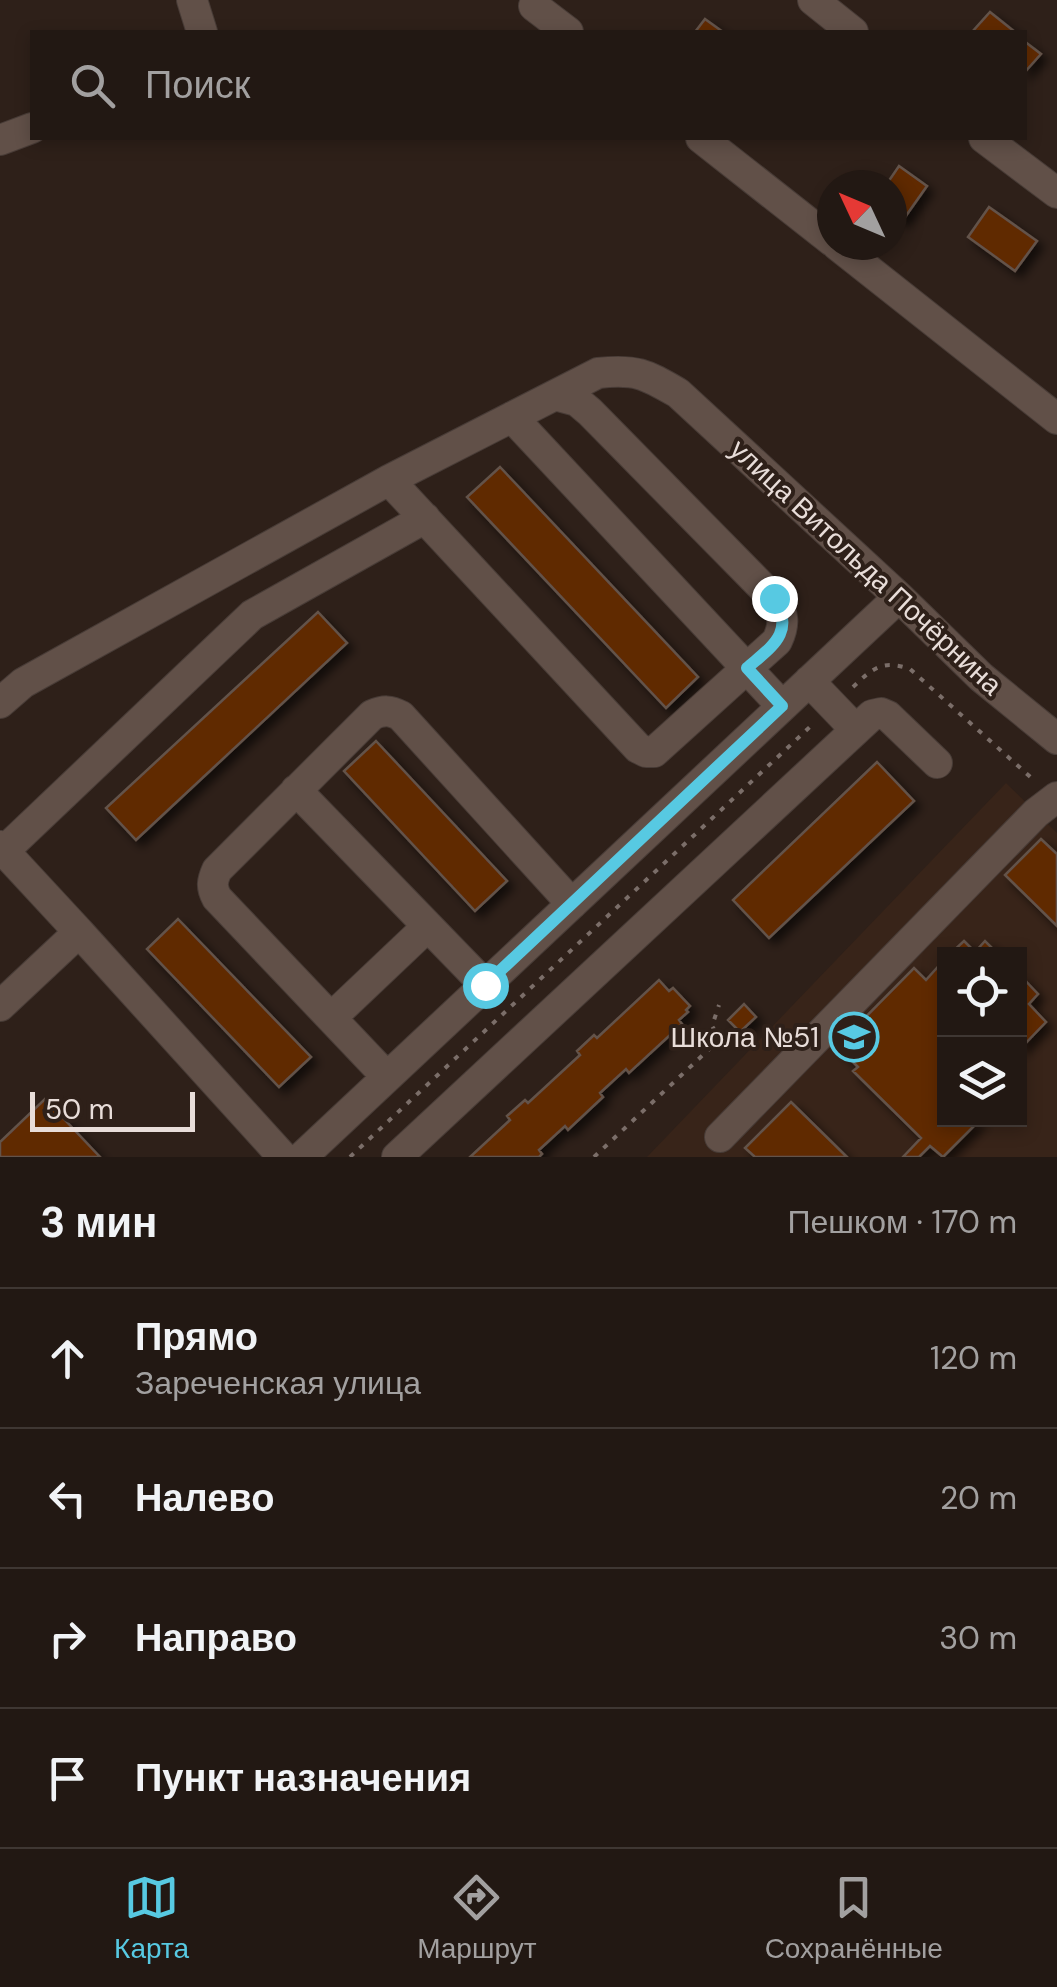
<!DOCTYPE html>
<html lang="ru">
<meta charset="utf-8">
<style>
:root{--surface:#221813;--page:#2a211c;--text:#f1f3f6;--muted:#a2a0a0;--line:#3f3733;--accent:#57c9e2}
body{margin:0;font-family:"DM Sans",sans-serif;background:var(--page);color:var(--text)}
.controls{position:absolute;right:30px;bottom:30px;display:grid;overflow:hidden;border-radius:0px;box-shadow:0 5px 15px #0003}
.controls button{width:90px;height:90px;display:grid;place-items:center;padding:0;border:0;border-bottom:2px solid var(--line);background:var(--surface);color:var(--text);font:50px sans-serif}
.compass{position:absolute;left:817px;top:170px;width:90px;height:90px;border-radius:50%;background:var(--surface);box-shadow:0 5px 15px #0003;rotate:314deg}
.scale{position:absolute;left:30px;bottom:25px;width:165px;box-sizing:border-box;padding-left:10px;border:5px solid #e8ddd9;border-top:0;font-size:28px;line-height:35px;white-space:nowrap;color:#e8ddd9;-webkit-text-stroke:8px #2e2019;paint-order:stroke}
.stop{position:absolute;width:30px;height:30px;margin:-22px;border:8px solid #57c9e2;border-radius:50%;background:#fff}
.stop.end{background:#57c9e2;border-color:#fff;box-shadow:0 2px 10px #0008}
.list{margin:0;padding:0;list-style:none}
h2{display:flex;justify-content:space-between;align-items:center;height:130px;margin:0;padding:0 40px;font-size:42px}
h2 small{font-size:32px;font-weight:400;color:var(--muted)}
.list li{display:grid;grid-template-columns:65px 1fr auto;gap:30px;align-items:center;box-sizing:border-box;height:140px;padding:0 40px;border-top:2px solid var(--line)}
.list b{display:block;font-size:38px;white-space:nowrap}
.list p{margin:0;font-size:32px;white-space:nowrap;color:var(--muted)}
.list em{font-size:32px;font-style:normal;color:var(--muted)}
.icon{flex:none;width:55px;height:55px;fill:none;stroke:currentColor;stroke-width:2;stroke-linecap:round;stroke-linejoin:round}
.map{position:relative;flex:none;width:1057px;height:1157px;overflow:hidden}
.search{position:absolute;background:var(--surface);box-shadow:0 5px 15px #0003;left:30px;right:30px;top:30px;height:110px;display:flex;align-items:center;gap:25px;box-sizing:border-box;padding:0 35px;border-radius:0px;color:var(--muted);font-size:38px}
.sheet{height:690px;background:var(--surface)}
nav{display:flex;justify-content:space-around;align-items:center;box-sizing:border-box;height:140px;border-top:2px solid var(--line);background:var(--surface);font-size:28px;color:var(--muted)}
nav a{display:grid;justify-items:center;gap:5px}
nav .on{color:var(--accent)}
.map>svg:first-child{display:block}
.built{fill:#382419;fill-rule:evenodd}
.building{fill:#612905;stroke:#63534a;stroke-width:2.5;filter:url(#shadow)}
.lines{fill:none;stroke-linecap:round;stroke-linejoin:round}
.minor-casing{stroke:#483c37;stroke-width:32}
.path{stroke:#7b6e69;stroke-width:4;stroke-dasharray:5 8;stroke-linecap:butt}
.minor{stroke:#615048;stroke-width:30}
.route{stroke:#57c9e2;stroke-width:12}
.labels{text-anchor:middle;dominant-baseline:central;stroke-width:8;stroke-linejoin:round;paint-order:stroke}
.street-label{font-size:28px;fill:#e8ddd9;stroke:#2e2019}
.poi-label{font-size:28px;fill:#e8ddd9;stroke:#2e2019;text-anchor:end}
</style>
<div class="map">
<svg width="1057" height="1157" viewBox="0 0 1057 1157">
<defs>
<filter id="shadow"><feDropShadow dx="6" dy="6" stdDeviation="5" flood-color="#0009"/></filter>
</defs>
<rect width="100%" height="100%" fill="#2e2019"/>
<path class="built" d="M 1006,783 L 1057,833 L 1057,1157 L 647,1157 ZM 944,954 L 1020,954 L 1020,1120 L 944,1120 Z"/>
<path class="building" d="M 990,12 L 1015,32 L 972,32 Z
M 705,19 L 723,32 L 695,32 Z
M 1024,41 L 1041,54 L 1024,73 Z
M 899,166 L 927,186 L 903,220 L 892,213 L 892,185 L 886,185 Z
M 989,207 L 1037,241 L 1015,271 L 968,237 Z
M 500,467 L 698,677 L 666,708 L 467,497 Z
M 318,612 L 347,643 L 136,840 L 106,808 Z
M 376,741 L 507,881 L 475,911 L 344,771 Z
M 877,762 L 914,801 L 769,938 L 733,900 Z
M 1041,839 L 1057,854 L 1057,926 L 1005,875 Z
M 178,919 L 311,1057 L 279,1087 L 147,949 Z
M 964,941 L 975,952 L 985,941 L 998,954 L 950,954 Z
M 944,960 L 944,1120 L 980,1120 L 943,1157 L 930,1146 L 919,1157 L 903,1157 L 921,1138 L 853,1071 L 858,1067 L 837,1046 L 914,968 L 926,980 Z
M 1020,975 L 1038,994 L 1029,1004 L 1046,1022 L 1020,1049 Z
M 659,980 L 669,991 L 673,988 L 690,1006 L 686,1010 L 688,1012 L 679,1020 L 682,1024 L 629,1073 L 626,1069 L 600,1093 L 603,1097 L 568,1130 L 565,1126 L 539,1150 L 542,1154 L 539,1157 L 470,1157 L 510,1120 L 507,1116 L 525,1100 L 528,1103 L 580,1055 L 577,1051 L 594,1035 L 597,1038 Z
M 744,1004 L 756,1017 L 740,1032 L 728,1020 Z
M 45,1099 L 100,1157 L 0,1157 L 0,1142 Z
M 791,1102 L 847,1157 L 755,1157 L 745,1148 Z"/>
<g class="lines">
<g class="minor-casing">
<path id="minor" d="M 192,0 L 202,32
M 813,0 L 853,32
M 534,6 L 568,32
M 701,138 L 832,241
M 984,138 L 1057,193
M 0,140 L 32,128
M 837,245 L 1057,419
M 512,417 L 782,706
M 389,480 L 638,748 L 646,752 L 654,752 L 777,641 C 785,624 784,614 774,599 L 590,412 L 577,401 L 555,395
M 809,681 L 856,730
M 0,703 L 23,683 L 389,480 L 598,373 C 637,369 645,374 678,393 L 899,597 L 981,677 L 1057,739
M 296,790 L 485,985
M 0,846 L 4,851 L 252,615 L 425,518
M 79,932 L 283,1157
M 0,1006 L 79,932 L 4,851
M 331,1018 L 428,926
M 387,1077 L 217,898 C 211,887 212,881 217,870 L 372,715 C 384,710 390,710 401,716 L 572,904
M 720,1137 L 1036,813 L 1057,797
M 302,1157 L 899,597
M 397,1157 L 872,715 L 881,713 L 888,716 L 937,763"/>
</g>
<path class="path" d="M 853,687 C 872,669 882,659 910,669 L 1036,782
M 350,1157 L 813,724
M 594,1157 L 720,1039 L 712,1026 L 719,1005"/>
<use href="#minor" class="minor"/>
</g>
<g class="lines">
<path class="route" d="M 485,985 L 782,706 L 747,668 C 771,647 796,633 774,598"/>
</g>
<defs>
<g id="school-ring" transform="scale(2.5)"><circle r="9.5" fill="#2e2019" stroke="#57c9e2" stroke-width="1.5"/><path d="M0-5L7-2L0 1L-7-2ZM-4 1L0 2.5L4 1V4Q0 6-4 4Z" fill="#57c9e2"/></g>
</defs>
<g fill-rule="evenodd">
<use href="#school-ring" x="854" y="1037"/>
</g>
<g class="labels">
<g class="street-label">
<text transform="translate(866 567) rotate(43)">улица Витольда Почёрнина</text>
</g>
<g class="poi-label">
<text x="819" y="1037">Школа №51</text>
</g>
</g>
</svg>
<div class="controls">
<button><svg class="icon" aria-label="locate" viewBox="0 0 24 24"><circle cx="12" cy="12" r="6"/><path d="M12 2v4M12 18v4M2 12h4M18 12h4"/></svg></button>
<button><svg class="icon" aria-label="layers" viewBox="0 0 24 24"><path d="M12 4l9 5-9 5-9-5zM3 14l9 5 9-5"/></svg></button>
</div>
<svg class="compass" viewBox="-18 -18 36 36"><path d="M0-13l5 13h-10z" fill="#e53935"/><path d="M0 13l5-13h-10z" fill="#a2a0a0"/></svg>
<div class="scale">50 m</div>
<div class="stop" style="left:485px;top:985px"></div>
<div class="stop end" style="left:774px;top:598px"></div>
<div class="search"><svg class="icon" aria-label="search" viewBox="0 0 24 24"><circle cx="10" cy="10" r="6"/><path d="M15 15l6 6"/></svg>Поиск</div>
</div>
<section class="sheet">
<h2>3 мин<small>Пешком · 170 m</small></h2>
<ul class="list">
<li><svg class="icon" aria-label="ahead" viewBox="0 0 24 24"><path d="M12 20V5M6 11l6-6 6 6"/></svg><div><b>Прямо</b><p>Зареченская улица</p></div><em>120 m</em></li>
<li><svg class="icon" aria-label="left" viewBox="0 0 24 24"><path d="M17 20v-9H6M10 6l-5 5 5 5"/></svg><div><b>Налево</b></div><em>20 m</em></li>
<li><svg class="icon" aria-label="right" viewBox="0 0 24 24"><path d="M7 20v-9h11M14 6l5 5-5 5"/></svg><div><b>Направо</b></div><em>30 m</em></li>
<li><svg class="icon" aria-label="arrive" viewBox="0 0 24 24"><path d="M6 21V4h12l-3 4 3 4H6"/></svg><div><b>Пункт назначения</b></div></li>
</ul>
</section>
<nav>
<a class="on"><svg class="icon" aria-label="map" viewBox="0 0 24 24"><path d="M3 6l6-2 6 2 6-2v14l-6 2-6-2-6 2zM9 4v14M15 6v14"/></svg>Карта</a>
<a><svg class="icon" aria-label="directions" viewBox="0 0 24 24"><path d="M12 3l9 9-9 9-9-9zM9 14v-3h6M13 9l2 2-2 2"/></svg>Маршрут</a>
<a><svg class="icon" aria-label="saved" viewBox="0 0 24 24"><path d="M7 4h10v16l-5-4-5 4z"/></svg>Сохранённые</a>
</nav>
